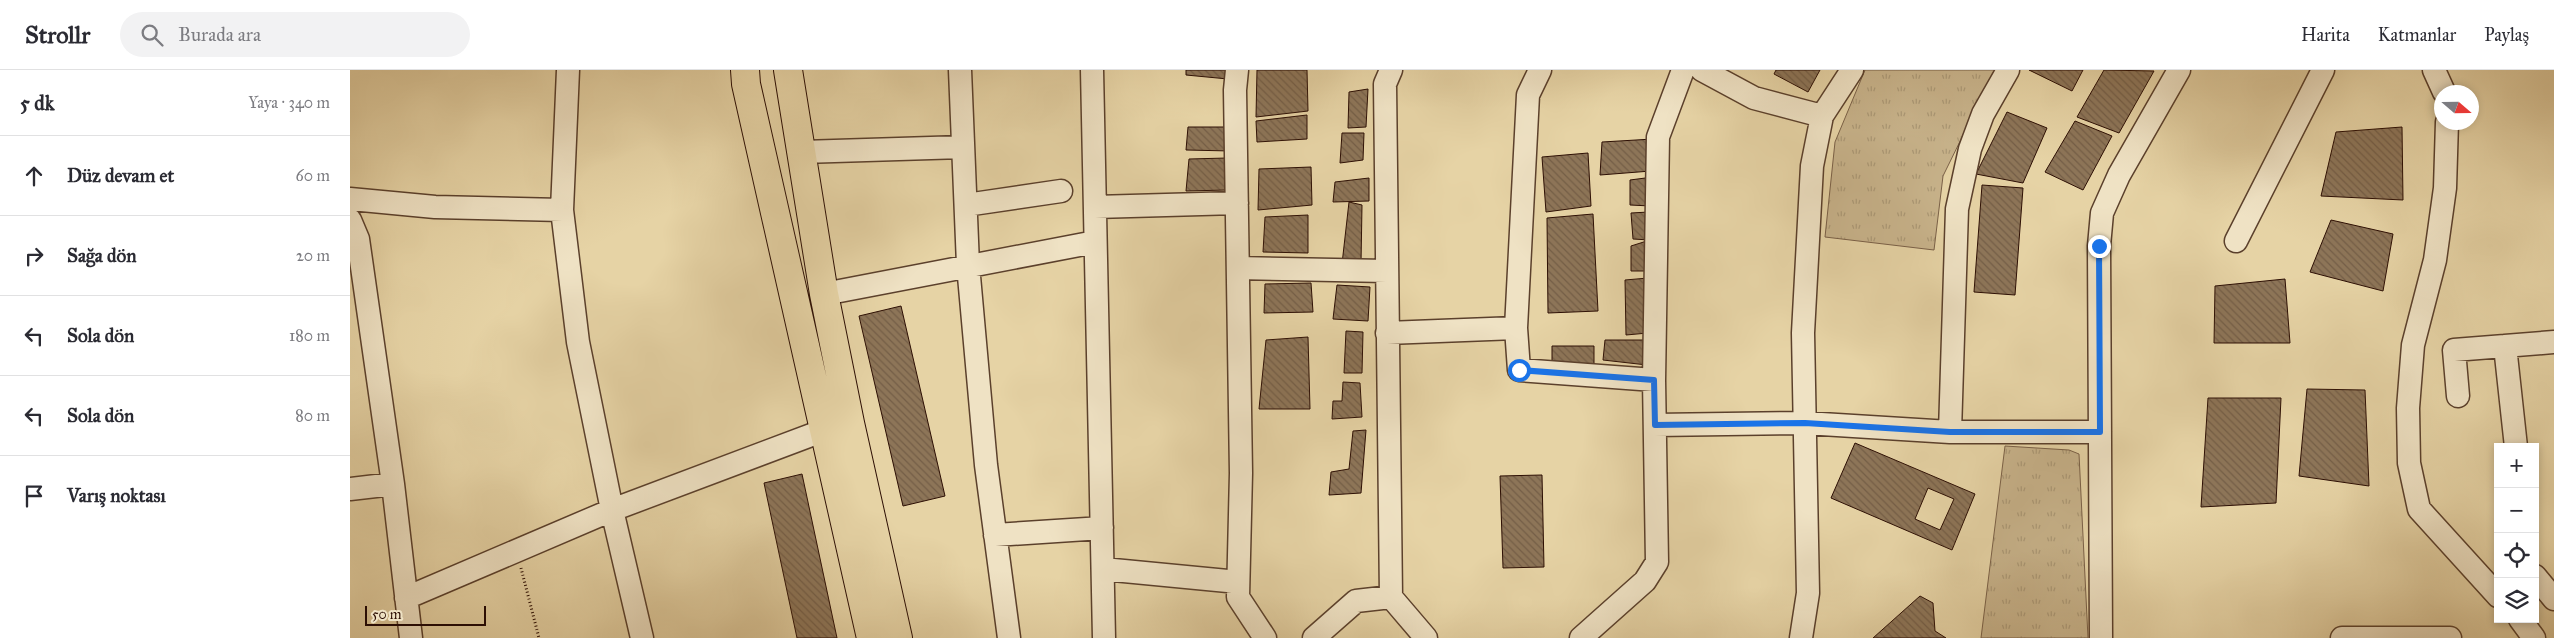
<!DOCTYPE html>
<html lang="tr">
<meta charset="utf-8">
<style>
:root{--surface:#fff;--page:#f2f2f3;--text:#2b2b33;--muted:#7c7c81;--line:#e1e1e2}
body{margin:0;font-family:"IM FELL Great Primer",serif;background:var(--page);color:var(--text)}
.controls{position:absolute;right:15px;bottom:15px;display:grid;overflow:hidden;border-radius:0px;box-shadow:0 2px 8px #0003}
.controls button{width:45px;height:45px;display:grid;place-items:center;padding:0;border:0;border-bottom:1px solid var(--line);background:var(--surface);color:var(--text);font:25px sans-serif}
.compass{position:absolute;left:2084px;top:15px;width:45px;height:45px;border-radius:50%;background:var(--surface);box-shadow:0 2px 8px #0003;rotate:110deg}
.scale{position:absolute;left:15px;bottom:12px;width:121px;box-sizing:border-box;padding-left:5px;border:2px solid #2d0f04;border-top:0;font-size:14px;line-height:18px;white-space:nowrap;color:#2d0f04;-webkit-text-stroke:4px #efe2c4;paint-order:stroke}
.stop{position:absolute;width:15px;height:15px;margin:-11px;border:4px solid #1a73e8;border-radius:50%;background:#fff}
.stop.end{background:#1a73e8;border-color:#fff;box-shadow:0 1px 5px #0008}
.list{margin:0;padding:0;list-style:none}
h2{display:flex;justify-content:space-between;align-items:center;height:65px;margin:0;padding:0 20px;font-size:21px}
h2 small{font-size:16px;font-weight:400;color:var(--muted)}
.list li{display:grid;grid-template-columns:32px 1fr auto;gap:15px;align-items:center;box-sizing:border-box;height:80px;padding:0 20px;border-top:1px solid var(--line)}
.list b{display:block;font-size:19px;white-space:nowrap}
.list em{font-size:16px;font-style:normal;color:var(--muted)}
.icon{flex:none;width:28px;height:28px;fill:none;stroke:currentColor;stroke-width:2;stroke-linecap:round;stroke-linejoin:round}
.map{position:relative;flex:none;width:2204px;height:568px;overflow:hidden}
header{display:flex;align-items:center;gap:30px;box-sizing:border-box;height:70px;padding:0 25px;background:var(--surface);border-bottom:1px solid var(--line)}
header strong{font-size:24px}
nav{display:flex;gap:28px;margin-inline-start:auto;font-size:18px}
.search{width:350px;height:45px;background:var(--page);display:flex;align-items:center;gap:12px;box-sizing:border-box;padding:0 18px;border-radius:28px;color:var(--muted);font-size:19px}
main{display:flex}
aside{flex:1;background:var(--surface)}
.map>svg:first-child{display:block}
.park{fill:url(#park-tufts);stroke:#7a6047}
.building{fill:url(#building-back-hatch);stroke:#2d0f04;fill-rule:evenodd}
.lines{fill:none;stroke-linecap:round;stroke-linejoin:round}
.minor-casing{stroke:#5b402c;stroke-width:25}
.major-casing{stroke:#2d0f04;stroke-width:30}
.path{stroke:#2d0f04;stroke-width:3;stroke-dasharray:1 2.5;stroke-linecap:butt}
.minor{stroke:#efe2c4;stroke-width:22}
.major{stroke:#e6d3a5;stroke-width:28}
.route{stroke:#1a73e8;stroke-width:6}
</style>
<header>
<strong>Strollr</strong>
<div class="search"><svg class="icon" aria-label="search" viewBox="0 0 24 24"><circle cx="10" cy="10" r="6"/><path d="M15 15l6 6"/></svg>Burada ara</div>
<nav><a>Harita</a><a>Katmanlar</a><a>Paylaş</a></nav>
</header>
<main>
<aside>
<h2>5 dk<small>Yaya · 340 m</small></h2>
<ul class="list">
<li><svg class="icon" aria-label="ahead" viewBox="0 0 24 24"><path d="M12 20V5M6 11l6-6 6 6"/></svg><div><b>Düz devam et</b></div><em>60 m</em></li>
<li><svg class="icon" aria-label="right" viewBox="0 0 24 24"><path d="M7 20v-9h11M14 6l5 5-5 5"/></svg><div><b>Sağa dön</b></div><em>20 m</em></li>
<li><svg class="icon" aria-label="left" viewBox="0 0 24 24"><path d="M17 20v-9H6M10 6l-5 5 5 5"/></svg><div><b>Sola dön</b></div><em>180 m</em></li>
<li><svg class="icon" aria-label="left" viewBox="0 0 24 24"><path d="M17 20v-9H6M10 6l-5 5 5 5"/></svg><div><b>Sola dön</b></div><em>80 m</em></li>
<li><svg class="icon" aria-label="arrive" viewBox="0 0 24 24"><path d="M6 21V4h12l-3 4 3 4H6"/></svg><div><b>Varış noktası</b></div></li>
</ul>
</aside>
<div class="map">
<svg width="2204" height="568" viewBox="0 0 2204 568">
<defs>
<pattern id="park-tufts" width="24" height="20" patternUnits="userSpaceOnUse" patternTransform="scale(1.25)"><rect width="24" height="20" fill="#c7b28a"/><path d="M3 7l-1-3M5 7V3M7 7l1-3M15 17l-1-3M17 17v-4M19 17l1-3" fill="none" stroke="#ab9875"/></pattern>
<pattern id="building-back-hatch" width="6" height="6" patternUnits="userSpaceOnUse" patternTransform="scale(1.25)"><rect width="6" height="6" fill="#8d7558"/><path d="M-1 5l2 2M0 0l6 6M5-1l2 2" fill="none" stroke="#745e47"/></pattern>
</defs>
<rect width="100%" height="100%" fill="#e6d3a5"/>
<filter id="stains"><feTurbulence type="fractalNoise" baseFrequency=".004" numOctaves="4"/><feColorMatrix values="0 0 0 0 .2 0 0 0 0 .09 0 0 0 0 .02 0 0 0 .5 -.17"/></filter>
<radialGradient id="worn" r=".72"><stop offset=".6" stop-color="#630" stop-opacity="0"/><stop offset="1" stop-color="#630" stop-opacity=".3"/></radialGradient>
<path class="park" d="M 1515,0 L 1645,0 L 1593,106 L 1584,180 L 1475,167 L 1485,72 Z
M 1655,376 L 1719,380 L 1729,384 L 1738,568 L 1631,568 Z"/>
<path class="building" d="M 836,0 L 879,0 L 878,9 L 836,5 Z
M 907,0 L 957,0 L 958,41 L 906,47 Z
M 1426,0 L 1470,0 L 1458,22 L 1424,4 Z
M 1679,0 L 1733,0 L 1722,21 Z
M 1754,0 L 1804,1 L 1769,63 L 1727,47 Z
M 1018,19 L 1016,57 L 998,58 L 999,22 Z
M 1657,42 L 1697,58 L 1673,113 L 1626,104 Z
M 957,45 L 957,69 L 907,72 L 906,51 Z
M 1725,51 L 1762,66 L 1733,120 L 1695,102 Z
M 838,57 L 879,57 L 881,81 L 836,80 Z
M 2052,57 L 2053,130 L 1971,126 L 1986,62 Z
M 992,63 L 1014,63 L 1013,90 L 990,93 Z
M 1303,69 L 1301,101 L 1250,105 L 1252,72 Z
M 1238,83 L 1241,136 L 1196,142 L 1192,87 Z
M 877,88 L 877,120 L 836,121 L 839,89 Z
M 961,97 L 962,135 L 908,140 L 909,99 Z
M 1303,107 L 1301,136 L 1280,135 L 1280,110 Z
M 1019,108 L 1019,131 L 983,132 L 985,112 Z
M 1632,115 L 1673,118 L 1665,225 L 1624,222 Z
M 999,132 L 1012,135 L 1011,194 L 992,194 Z
M 1299,142 L 1300,170 L 1283,169 L 1281,143 Z
M 1243,144 L 1248,241 L 1198,243 L 1197,148 Z
M 958,145 L 958,183 L 913,182 L 915,147 Z
M 1981,150 L 2043,164 L 2033,221 L 1960,202 Z
M 1300,170 L 1300,201 L 1281,201 L 1281,176 Z
M 1298,208 L 1298,263 L 1276,265 L 1275,210 Z
M 1935,209 L 1940,273 L 1864,273 L 1865,216 Z
M 961,213 L 963,242 L 914,243 L 915,214 Z
M 987,215 L 1020,217 L 1018,251 L 983,249 Z
M 551,236 L 595,426 L 553,436 L 509,246 Z
M 996,261 L 1013,262 L 1012,303 L 994,303 Z
M 958,267 L 960,339 L 909,339 L 916,270 Z
M 1255,270 L 1295,270 L 1297,295 L 1253,290 Z
M 1202,276 L 1244,276 L 1244,295 L 1202,296 Z
M 993,312 L 1010,313 L 1012,347 L 982,349 L 983,331 L 992,331 Z
M 1957,319 L 2015,320 L 2019,416 L 1949,406 Z
M 1858,328 L 1931,328 L 1926,433 L 1851,437 Z
M 1016,360 L 1011,423 L 979,425 L 981,402 L 999,399 L 1003,361 Z
M 1505,373 L 1625,424 L 1602,480 L 1481,428 ZM 1578,418 L 1604,429 L 1590,460 L 1565,449 Z
M 452,404 L 487,568 L 447,568 L 414,413 Z
M 1192,405 L 1194,497 L 1153,498 L 1150,406 Z
M 1570,526 L 1583,533 L 1585,561 L 1596,568 L 1523,568 Z"/>
<g class="lines">
<g class="minor-casing">
<path id="minor" d="M 218,0 L 212,140 L 228,272 L 262,440 L 292,568
M 610,0 L 618,195 L 636,395 L 659,568
M 742,0 L 754,568
M 887,0 L 885,20 L 891,403 L 888,527 L 915,568
M 1041,0 L 1035,14 L 1041,527 L 1076,568
M 1352,0 L 1404,28 L 1472,46
M 2084,0 L 2094,22
M 2097,52 L 2095,118 L 2085,190 L 2063,275 L 2058,338 L 2059,393 L 2069,439 L 2148,526
M 452,82 L 613,77
M 0,129 L 85,137 L 212,140
M 616,135 L 711,121
M 745,137 L 887,133
M 0,150 L 8,169 L 43,414 L 61,568
M 1886,171 L 1973,0
M 888,198 L 1036,201
M 474,224 L 745,172
M 1166,258 L 1178,25 L 1190,0
M 1037,263 L 1166,258 L 1169,300 L 1304,310
M 2155,276 L 2166,377
M 2108,326 L 2104,280 L 2204,272
M 1305,355 L 1455,353 L 1600,362 L 1750,362
M 1600,362 L 1607,139 L 1620,79 L 1633,44 L 1658,0
M 0,419 L 43,414
M 645,465 L 752,458
M 753,499 L 888,512
M 2185,506 L 2204,529
M 56,528 L 262,440 L 472,361
M 2170,549 L 2184,568
M 964,568 L 1006,531 L 1041,527
M 1231,568 L 1295,511 L 1307,492 L 1304,310 L 1308,67 L 1333,0
M 1451,568 L 1458,523 L 1453,263 L 1462,96 L 1472,46 L 1502,0
M 1751,568 L 1749,176 L 1752,143 L 1769,105 L 1829,0
M 1992,568 L 2100,568"/>
</g>
<g class="major-casing">
<path id="major" d="M 395,0 L 396,14 L 521,568
M 438,0 L 474,224 L 500,353 L 548,568"/>
</g>
<path class="path" d="M 171,498 L 189,568"/>
<use href="#minor" class="minor"/>
<use href="#major" class="major"/>
</g>
<g class="lines">
<path class="route" d="M 1169,300 L 1304,310 L 1305,355 L 1455,353 L 1600,362 L 1750,362 L 1749,176"/>
</g>
<rect width="100%" height="100%" filter="url(#stains)"/>
<rect width="100%" height="100%" fill="url(#worn)"/>
</svg>
<div class="controls">
<button>+</button>
<button>−</button>
<button><svg class="icon" aria-label="locate" viewBox="0 0 24 24"><circle cx="12" cy="12" r="6"/><path d="M12 2v4M12 18v4M2 12h4M18 12h4"/></svg></button>
<button><svg class="icon" aria-label="layers" viewBox="0 0 24 24"><path d="M12 4l9 5-9 5-9-5zM3 14l9 5 9-5"/></svg></button>
</div>
<svg class="compass" viewBox="-18 -18 36 36"><path d="M0-13l5 13h-10z" fill="#e53935"/><path d="M0 13l5-13h-10z" fill="#7c7c81"/></svg>
<div class="scale">50 m</div>
<div class="stop" style="left:1169px;top:300px"></div>
<div class="stop end" style="left:1749px;top:176px"></div>
</div>
</main>
